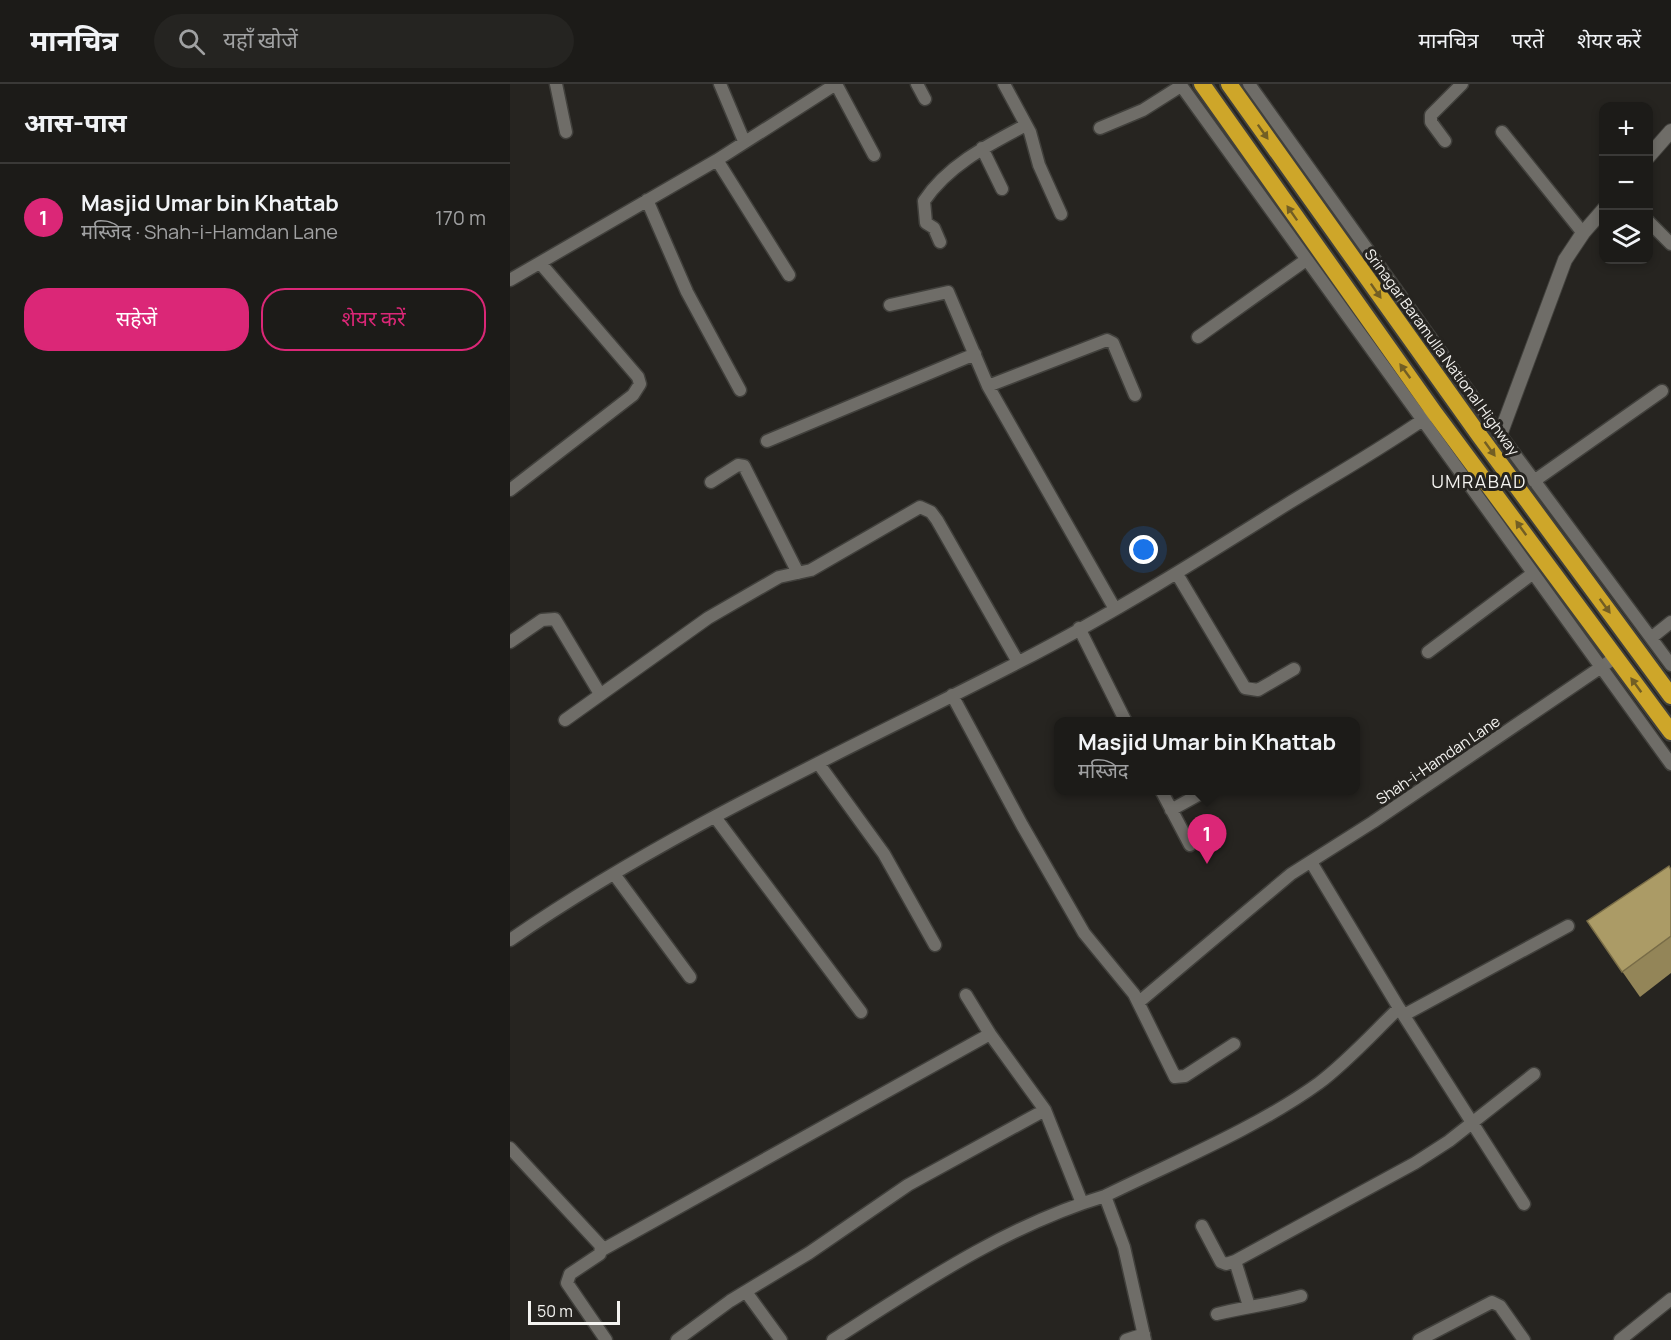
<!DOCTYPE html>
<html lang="hi">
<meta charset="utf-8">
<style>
:root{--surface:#1c1b18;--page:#252421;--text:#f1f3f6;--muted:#a0a1a2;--line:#3a3937;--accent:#db2777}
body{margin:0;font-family:Manrope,"Noto Sans Devanagari",sans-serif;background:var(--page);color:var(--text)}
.controls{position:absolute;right:18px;top:18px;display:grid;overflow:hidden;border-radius:12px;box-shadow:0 3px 9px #0003}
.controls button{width:54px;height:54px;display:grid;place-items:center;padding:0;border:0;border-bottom:2px solid var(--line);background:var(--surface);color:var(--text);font:30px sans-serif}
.scale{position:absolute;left:18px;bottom:15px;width:92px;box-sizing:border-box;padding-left:6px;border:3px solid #f4f3f0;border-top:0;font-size:16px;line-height:21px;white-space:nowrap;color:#f4f3f0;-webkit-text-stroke:4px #262420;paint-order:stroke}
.you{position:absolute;left:634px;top:466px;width:21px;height:21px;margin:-15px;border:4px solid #fff;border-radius:50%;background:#1a73e8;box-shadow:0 0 0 9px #1a73e833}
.badge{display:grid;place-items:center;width:39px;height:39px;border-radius:50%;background:var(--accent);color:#fff;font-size:20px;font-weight:700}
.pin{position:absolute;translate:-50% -50px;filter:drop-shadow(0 2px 3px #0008)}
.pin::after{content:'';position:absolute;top:32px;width:21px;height:18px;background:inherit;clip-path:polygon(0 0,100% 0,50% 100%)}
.popup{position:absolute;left:544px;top:633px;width:306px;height:78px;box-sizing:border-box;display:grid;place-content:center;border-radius:12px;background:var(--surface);filter:drop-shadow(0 2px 4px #0005);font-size:20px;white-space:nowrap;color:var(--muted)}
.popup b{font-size:22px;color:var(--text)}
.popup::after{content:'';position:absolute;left:50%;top:100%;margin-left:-12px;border:12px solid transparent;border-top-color:var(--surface)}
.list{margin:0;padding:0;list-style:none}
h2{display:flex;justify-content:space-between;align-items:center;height:78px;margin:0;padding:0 24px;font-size:26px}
h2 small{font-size:20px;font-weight:400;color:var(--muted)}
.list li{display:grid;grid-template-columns:39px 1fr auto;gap:18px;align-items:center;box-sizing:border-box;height:108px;padding:0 24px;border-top:2px solid var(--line)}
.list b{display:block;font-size:22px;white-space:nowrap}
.list p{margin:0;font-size:20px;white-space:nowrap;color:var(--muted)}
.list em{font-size:20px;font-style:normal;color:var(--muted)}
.actions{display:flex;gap:12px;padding:18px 24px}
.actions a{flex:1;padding:14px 0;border:2px solid var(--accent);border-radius:24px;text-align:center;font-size:21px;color:var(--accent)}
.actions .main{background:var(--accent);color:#fff}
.icon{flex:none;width:33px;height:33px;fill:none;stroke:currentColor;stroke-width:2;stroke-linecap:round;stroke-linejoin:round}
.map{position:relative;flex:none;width:1161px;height:1256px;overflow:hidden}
header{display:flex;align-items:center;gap:36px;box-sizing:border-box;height:84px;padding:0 30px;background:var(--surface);border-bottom:2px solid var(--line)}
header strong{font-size:28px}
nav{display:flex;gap:33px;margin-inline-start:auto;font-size:21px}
.search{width:420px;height:54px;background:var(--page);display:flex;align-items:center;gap:15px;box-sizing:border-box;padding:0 21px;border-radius:33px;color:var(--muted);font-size:22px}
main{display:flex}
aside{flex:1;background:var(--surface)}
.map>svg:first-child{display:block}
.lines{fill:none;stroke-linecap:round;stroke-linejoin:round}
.minor-casing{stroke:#41403c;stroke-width:15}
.tertiary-casing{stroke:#41403c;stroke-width:16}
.trunk-casing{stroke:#41403c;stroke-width:20}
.minor{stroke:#6f6d68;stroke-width:12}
.tertiary{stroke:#6f6d68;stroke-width:14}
.trunk{stroke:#cea629;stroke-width:16}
.wall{fill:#938558}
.building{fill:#ab9b66;stroke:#786c47;stroke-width:1.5}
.oneway{fill:#725e24}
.labels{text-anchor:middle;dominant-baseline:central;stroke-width:6;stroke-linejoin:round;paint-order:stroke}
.street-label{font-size:15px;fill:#f4f3f0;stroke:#262420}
.quarter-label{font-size:18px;letter-spacing:1.5px;fill:#f4f3f0;stroke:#262420}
</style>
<header>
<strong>मानचित्र</strong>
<div class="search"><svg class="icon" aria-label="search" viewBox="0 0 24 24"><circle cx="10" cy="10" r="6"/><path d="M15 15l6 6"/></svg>यहाँ खोजें</div>
<nav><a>मानचित्र</a><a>परतें</a><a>शेयर करें</a></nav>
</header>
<main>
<aside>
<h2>आस-पास<small></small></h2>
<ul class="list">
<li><span class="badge">1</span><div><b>Masjid Umar bin Khattab</b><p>मस्जिद · Shah-i-Hamdan Lane</p></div><em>170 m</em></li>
</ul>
<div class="actions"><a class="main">सहेजें</a><a>शेयर करें</a></div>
</aside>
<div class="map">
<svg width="1161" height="1256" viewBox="0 0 1161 1256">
<rect width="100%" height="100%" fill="#262420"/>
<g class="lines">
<g class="minor-casing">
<path id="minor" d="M 46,0 L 56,48
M 210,0 L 234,57
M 326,0 L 364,71
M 407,0 L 415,15
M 494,0 L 520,48 L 529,81 L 551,130
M 670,0 L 1161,680
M 739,0 L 980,337 L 1161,581
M 590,44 L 633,26 L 671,2
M 992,48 L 1073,149
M 935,57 L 921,38 L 921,31 L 952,0
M 472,64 L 492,105
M 207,76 L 279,191
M 137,116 L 177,208 L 230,306
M 1138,137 L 1161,160
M 430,158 L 424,144 L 416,139 L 414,117 C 438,81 478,61 516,41
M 0,196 L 207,76 L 326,0
M 380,221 L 438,208 L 478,302 L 605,525
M 688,253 L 796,176
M 478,302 L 597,256 L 603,259 L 625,311
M 257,357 L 465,270
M 1024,397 L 1152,307
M 201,398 L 228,381 L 234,382 L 288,489
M 0,406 L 123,311 L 130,300 L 128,293 L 31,180
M 667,490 L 735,604 L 748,606 L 784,585
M 569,544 L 616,638
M 1141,554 L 1161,538
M 0,558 L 32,536 L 45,535 L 90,610
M 918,568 L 1022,490
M 442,611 L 512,741 L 574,849 L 624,910 L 665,993 L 675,992 L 724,960
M 55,636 L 198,534 L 269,493 L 301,486 L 410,423 L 421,428 L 427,436 L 508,578
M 308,679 L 374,770 L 425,861
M 651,706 L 680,761
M 661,726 L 697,706
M 205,733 L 351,928
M 801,778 L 889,924 L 1014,1120
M 104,790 L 180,893
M 0,856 C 159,746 336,667 507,579 C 601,531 690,475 779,419 C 828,389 878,361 924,328
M 456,911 L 480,950 L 535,1026 L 572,1119
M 629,918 L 781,790 L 863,738 L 1106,573
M 894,931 L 1058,842
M 0,1064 L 91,1162 L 90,1170 L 60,1190 L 57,1199 L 96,1256
M 595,1112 L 614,1163 L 635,1256
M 692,1142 L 711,1178 L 716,1180 L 725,1177 L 905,1079 L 939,1057 L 1024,990
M 92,1166 L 480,950
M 725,1177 L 739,1222
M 236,1208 L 271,1256
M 707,1230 C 735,1223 763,1220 791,1212
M 167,1256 L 220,1217 L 299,1169 L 398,1101 L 535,1026
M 323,1256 C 409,1201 495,1142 595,1112 C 664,1078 747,1044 809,999 C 838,977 863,949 889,924
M 616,1256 L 634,1250
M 909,1256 L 982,1218 L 990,1222 L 1014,1256
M 1110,1256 L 1161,1215"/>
</g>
<g class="tertiary-casing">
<path id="tertiary" d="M 1138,73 L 1161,47
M 990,351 L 1055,176 L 1073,149 L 1094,125"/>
</g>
<g class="trunk-casing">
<path id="trunk" d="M 692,0 L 924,328 L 1161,648
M 719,0 L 969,351 L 1161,612"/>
</g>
<use href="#minor" class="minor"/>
<use href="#tertiary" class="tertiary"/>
<use href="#trunk" class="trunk"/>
</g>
<path class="wall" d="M 1161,785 L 1161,889 L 1130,913 L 1077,837 Z"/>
<path class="building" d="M 1159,782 L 1161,786 L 1161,852 L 1112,888 L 1077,837 Z"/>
<defs><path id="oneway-solid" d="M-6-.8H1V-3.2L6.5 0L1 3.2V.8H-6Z" transform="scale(1.5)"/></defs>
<g class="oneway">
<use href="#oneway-solid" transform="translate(753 48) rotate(55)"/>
<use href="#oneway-solid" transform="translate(782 129) rotate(-125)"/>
<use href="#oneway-solid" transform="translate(866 207) rotate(55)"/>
<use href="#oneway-solid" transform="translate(895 287) rotate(-126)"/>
<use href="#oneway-solid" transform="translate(980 365) rotate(54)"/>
<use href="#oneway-solid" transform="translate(1011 444) rotate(-126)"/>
<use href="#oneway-solid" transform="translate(1095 522) rotate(54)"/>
<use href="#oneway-solid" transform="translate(1126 601) rotate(-126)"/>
</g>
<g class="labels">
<g class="street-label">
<text transform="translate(932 268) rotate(54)">Srinagar Baramulla National Highway</text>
<text transform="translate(928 676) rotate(-34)">Shah-i-Hamdan Lane</text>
</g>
<g class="quarter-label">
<text x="969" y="397">UMRABAD</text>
</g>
</g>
</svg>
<div class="controls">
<button>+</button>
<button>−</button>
<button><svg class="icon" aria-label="layers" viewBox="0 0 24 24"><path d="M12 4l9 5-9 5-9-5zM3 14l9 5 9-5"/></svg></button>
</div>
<div class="scale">50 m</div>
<div class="you"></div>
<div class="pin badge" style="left:697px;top:780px">1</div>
<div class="popup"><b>Masjid Umar bin Khattab</b>मस्जिद</div>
</div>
</main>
